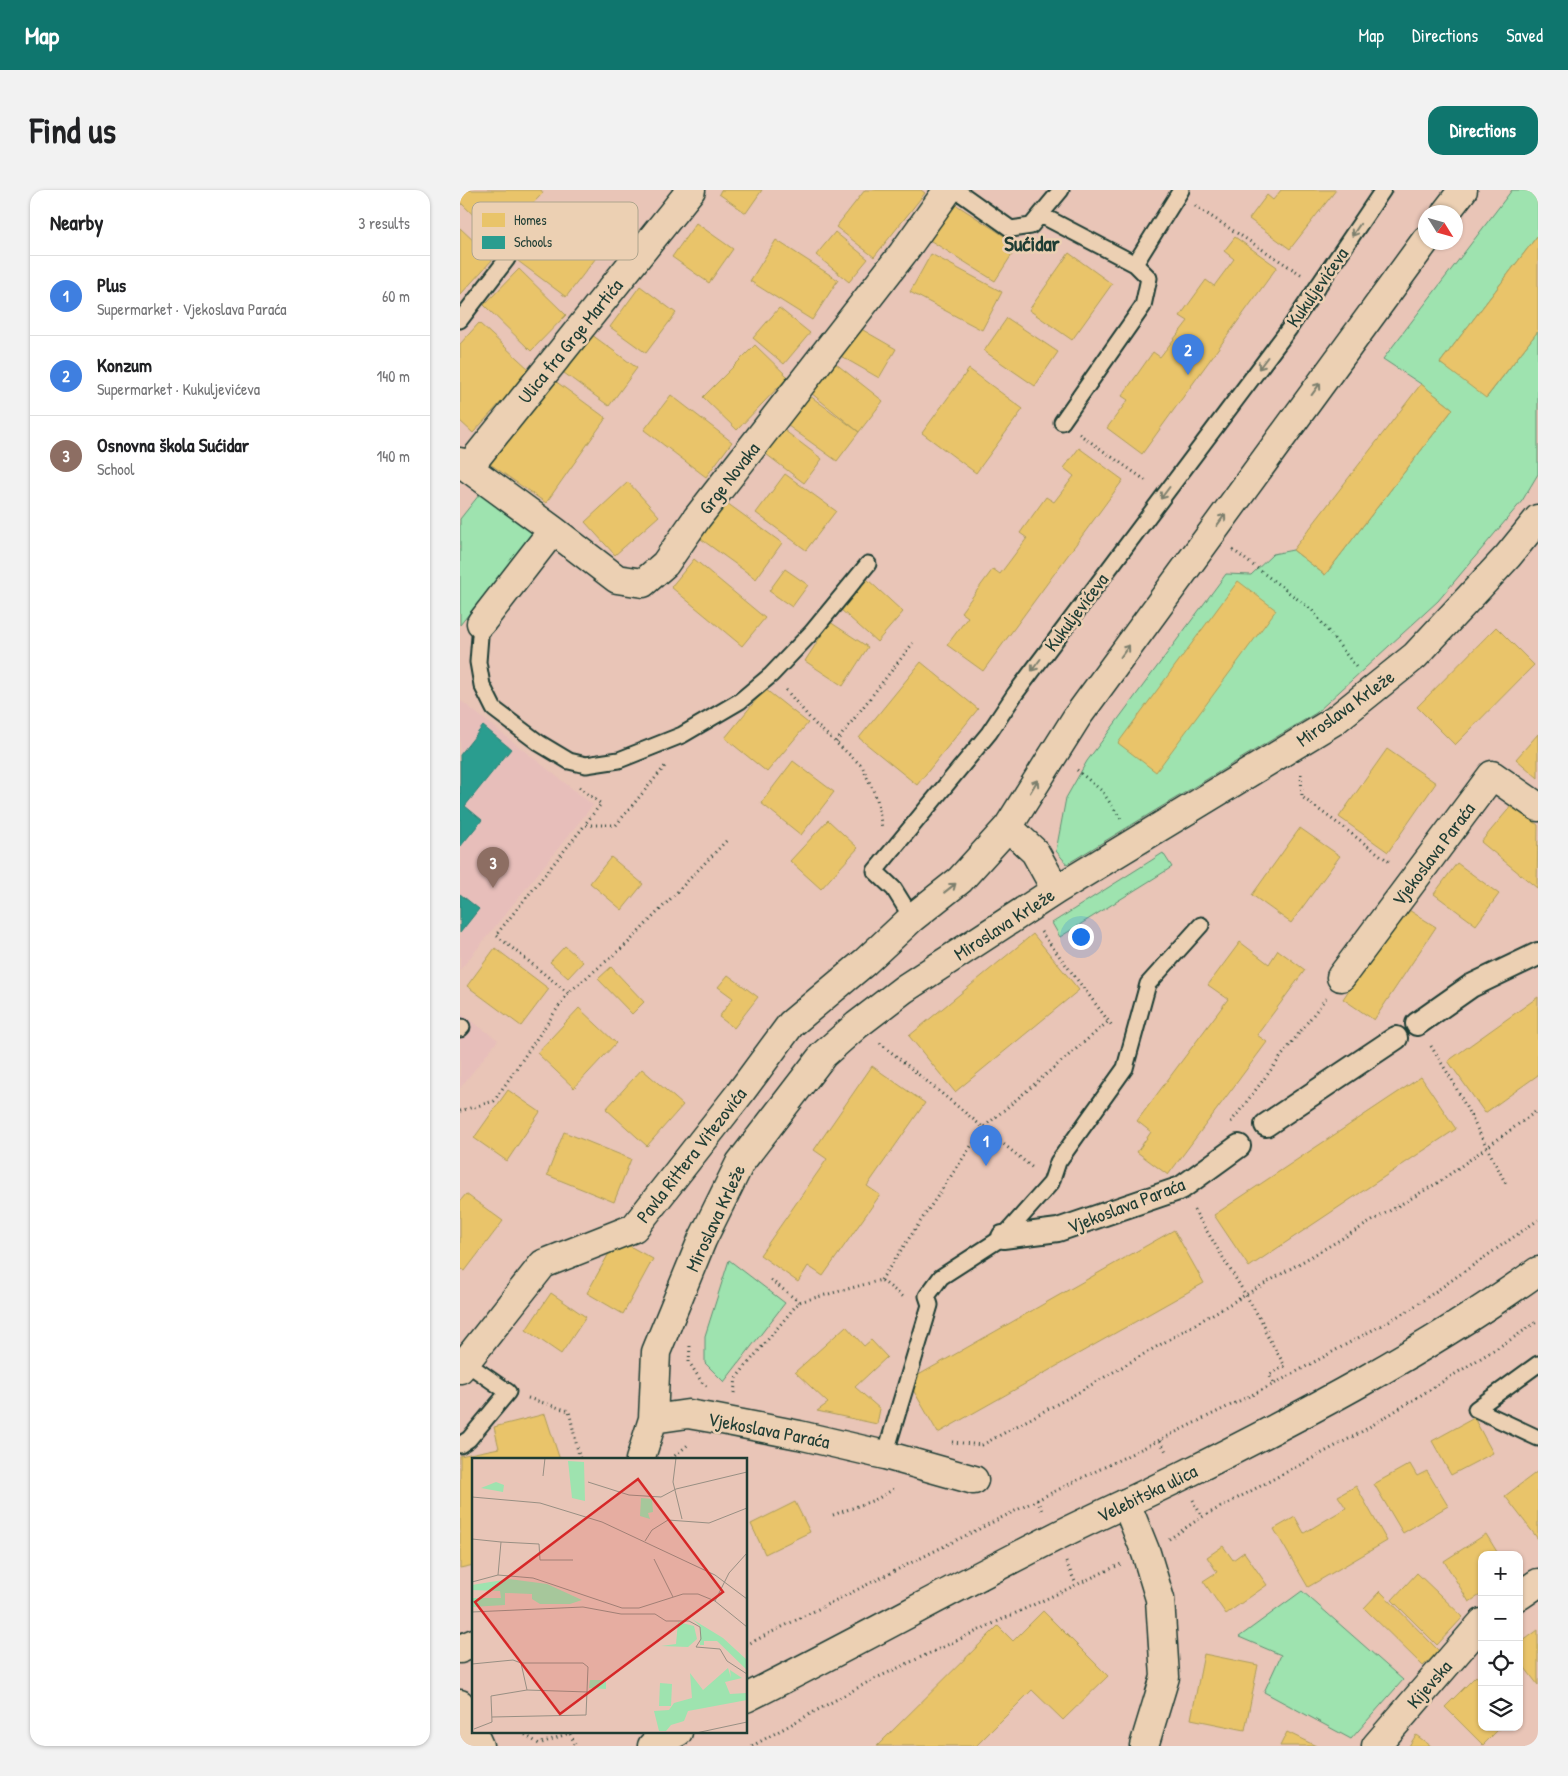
<!DOCTYPE html>
<meta charset="utf-8">
<style>
:root{--surface:#fff;--page:#f2f2f2;--text:#202124;--muted:#757577;--line:#e0e0e0;--accent:#0f766e}
body{margin:0;font-family:"Patrick Hand",sans-serif;background:var(--page);color:var(--text)}
.controls{position:absolute;right:15px;bottom:15px;display:grid;overflow:hidden;border-radius:10px;box-shadow:0 1px 4px #0004}
.controls button{width:45px;height:45px;display:grid;place-items:center;padding:0;border:0;border-bottom:1px solid var(--line);background:var(--surface);color:var(--text);font:25px sans-serif}
.compass{position:absolute;left:958px;top:15px;width:45px;height:45px;border-radius:50%;background:var(--surface);box-shadow:0 1px 4px #0004;rotate:127deg}
.you{position:absolute;left:620px;top:746px;width:18px;height:18px;margin:-12px;border:4px solid #fff;border-radius:50%;background:#1a73e8;box-shadow:0 0 0 8px #1a73e833}
.badge{display:grid;place-items:center;width:32px;height:32px;border-radius:50%;background:var(--accent);color:#fff;font-size:16px;font-weight:700}
.pin{position:absolute;translate:-50% -41px;filter:drop-shadow(0 1px 2px #0008)}
.pin::after{content:'';position:absolute;top:26px;width:18px;height:15px;background:inherit;clip-path:polygon(0 0,100% 0,50% 100%)}
.list{margin:0;padding:0;list-style:none}
h2{display:flex;justify-content:space-between;align-items:center;height:65px;margin:0;padding:0 20px;font-size:21px}
h2 small{font-size:16px;font-weight:400;color:var(--muted)}
.list li{display:grid;grid-template-columns:32px 1fr auto;gap:15px;align-items:center;box-sizing:border-box;height:80px;padding:0 20px;border-top:1px solid var(--line)}
.list b{display:block;font-size:19px;white-space:nowrap}
.list p{margin:0;font-size:16px;white-space:nowrap;color:var(--muted)}
.list em{font-size:16px;font-style:normal;color:var(--muted)}
.icon{flex:none;width:28px;height:28px;fill:none;stroke:currentColor;stroke-width:2;stroke-linecap:round;stroke-linejoin:round}
.map{position:relative;flex:none;width:1078px;height:1556px;overflow:hidden;border-radius:15px}
header{display:flex;align-items:center;gap:30px;box-sizing:border-box;height:70px;padding:0 25px;background:var(--accent);color:#fff}
header strong{font-size:24px}
nav{display:flex;gap:28px;margin-inline-start:auto;font-size:18px}
.intro{display:flex;align-items:center;justify-content:space-between;box-sizing:border-box;height:120px;padding:0 30px}
h1{margin:0;font-size:35px}
.button{padding:12px 22px;border-radius:15px;background:var(--accent);color:#fff;font-size:18px;font-weight:700}
main{display:flex;gap:30px;padding:0 30px}
aside{flex:1;background:var(--surface);border-radius:15px;box-shadow:0 1px 4px #0004}
.map>svg:first-child{display:block}
.built{fill:#e7beba}
.green{fill:#9ee3af;stroke:#5e9072}
.homes{fill:#e9c46a;stroke:#ac9c5a}
.schools{fill:#2a9d8f;stroke:#278074}
.lines{fill:none;stroke-linecap:round;stroke-linejoin:round}
.service-casing{stroke:#1f3d34;stroke-width:19}
.pedestrian-casing{stroke:#1f3d34;stroke-width:26}
.minor-casing{stroke:#1f3d34;stroke-width:31}
.tertiary-casing{stroke:#1f3d34;stroke-width:31}
.path{stroke:#1f3d34;stroke-width:3;stroke-dasharray:1 4;stroke-linecap:butt}
.service{stroke:#ecd0b3;stroke-width:15}
.pedestrian{stroke:#ecd0b3;stroke-width:22}
.minor{stroke:#ecd0b3;stroke-width:28}
.tertiary{stroke:#ecd0b3;stroke-width:28}
.oneway{stroke:#7b7f6d}
.labels{text-anchor:middle;dominant-baseline:central;stroke-width:5;stroke-linejoin:round;paint-order:stroke}
.street-label{font-size:19px;fill:#1f3d34;stroke:#ecd0b3}
.quarter-label{font-size:21px;font-weight:bold;fill:#1f3d34;stroke:#ecd0b3}
.inset-road{fill:none;stroke:#988f83;stroke-width:1}
.view{fill:#d62828;fill-opacity:0.15;stroke:#d62828;stroke-width:2.5}
.inset-edge{fill:none;stroke:#1f3d34;stroke-width:2.5}
.key{fill:#ecd0b3;stroke:#aea48d;stroke-width:1}
.key-label{font-size:14px;fill:#1f3d34}
</style>
<header>
<strong>Map</strong>
<nav><a>Map</a><a>Directions</a><a>Saved</a></nav>
</header>
<div class="intro"><h1>Find us</h1><a class="button">Directions</a></div>
<main>
<aside>
<h2>Nearby<small>3 results</small></h2>
<ul class="list">
<li><span class="badge" style="background:#3f7fe0">1</span><div><b>Plus</b><p>Supermarket · Vjekoslava Paraća</p></div><em>60 m</em></li>
<li><span class="badge" style="background:#3f7fe0">2</span><div><b>Konzum</b><p>Supermarket · Kukuljevićeva</p></div><em>140 m</em></li>
<li><span class="badge" style="background:#8d6e63">3</span><div><b>Osnovna škola Sućidar</b><p>School</p></div><em>140 m</em></li>
</ul>
</aside>
<div class="map">
<svg width="1078" height="1556" viewBox="0 0 1078 1556">
<rect width="100%" height="100%" fill="#e9c5b7"/>
<filter id="ink" filterUnits="userSpaceOnUse"><feTurbulence type="fractalNoise" baseFrequency=".02" numOctaves="2"/><feDisplacementMap in="SourceGraphic" scale="10" xChannelSelector="R" yChannelSelector="G"/><feConvolveMatrix kernelMatrix="1 2 1 2 8 2 1 2 1" color-interpolation-filters="sRGB"/></filter>
<g filter="url(#ink)">
<path class="built" d="M 0,510 L 133,615 L 0,780 Z
M 0,823 L 38,850 L 0,898 Z"/>
<path class="green" d="M 1052,0 L 1078,0 L 1078,45 L 980,173 L 1027,207 L 1078,141 L 1078,284 L 1062,311 L 978,411 L 856,523 L 607,674 L 596,661 L 606,608 L 627,571 L 766,384 L 791,385 L 813,364 L 833,360 L 865,385 L 993,219 L 961,194 L 923,169 Z
M 23,300 L 75,342 L 0,435 L 0,329 Z
M 703,663 L 712,677 L 600,747 L 592,733 Z
M 269,1070 L 325,1113 L 264,1192 L 245,1173 L 245,1146 Z
M 842,1401 L 943,1490 L 891,1549 L 804,1502 L 821,1465 L 779,1447 Z"/>
<path class="homes" d="M 7,0 L 81,0 L 83,3 L 38,49 L 0,12 L 0,8 Z
M 261,0 L 302,0 L 286,23 L 259,4 Z
M 405,0 L 461,0 L 465,3 L 414,67 L 376,37 Z
M 821,0 L 876,0 L 830,59 L 789,29 L 807,5 L 813,10 Z
M 492,12 L 558,55 L 535,91 L 468,49 Z
M 100,14 L 149,51 L 106,107 L 58,71 Z
M 236,33 L 273,59 L 249,93 L 212,67 Z
M 0,38 L 33,69 L 0,105 Z
M 375,42 L 408,69 L 389,92 L 356,65 Z
M 1078,45 L 1078,141 L 1026,208 L 980,173 Z
M 775,47 L 817,77 L 682,264 L 647,238 L 668,210 L 662,206 L 693,162 L 700,167 L 728,131 L 720,126 L 746,90 L 754,96 L 774,69 L 764,61 Z
M 316,50 L 378,90 L 352,130 L 290,91 Z
M 609,63 L 652,94 L 612,150 L 569,120 Z
M 471,64 L 542,102 L 522,140 L 450,102 Z
M 59,79 L 106,125 L 71,161 L 24,115 Z
M 180,96 L 216,123 L 186,163 L 150,137 Z
M 319,118 L 350,143 L 324,174 L 293,148 Z
M 547,128 L 598,162 L 575,196 L 524,161 Z
M 19,133 L 70,180 L 13,243 L 0,231 L 0,154 Z
M 396,136 L 436,159 L 419,188 L 379,165 Z
M 128,142 L 177,178 L 149,216 L 100,180 Z
M 295,155 L 328,187 L 277,240 L 243,207 Z
M 375,173 L 423,211 L 399,242 L 351,203 Z
M 509,179 L 563,219 L 516,283 L 462,243 Z
M 91,188 L 146,228 L 86,313 L 30,274 Z
M 961,194 L 993,219 L 865,385 L 833,360 Z
M 346,203 L 399,242 L 377,271 L 324,233 Z
M 211,205 L 272,252 L 246,287 L 184,240 Z
M 316,234 L 362,269 L 344,293 L 298,258 Z
M 619,258 L 663,290 L 523,481 L 487,455 L 508,427 L 501,422 L 533,379 L 540,384 L 567,348 L 560,343 L 586,307 L 594,312 L 614,286 L 604,278 Z
M 325,284 L 376,321 L 346,360 L 296,323 Z
M 168,292 L 199,326 L 155,365 L 125,332 Z
M 260,308 L 322,353 L 296,389 L 234,344 Z
M 234,369 L 305,428 L 282,456 L 211,397 Z
M 325,379 L 348,395 L 332,417 L 309,401 Z
M 407,389 L 443,422 L 417,452 L 380,419 Z
M 778,391 L 816,420 L 696,582 L 658,553 Z
M 370,432 L 408,457 L 383,496 L 345,471 Z
M 1036,437 L 1074,475 L 995,555 L 957,517 Z
M 461,472 L 518,519 L 457,595 L 399,548 Z
M 305,499 L 348,533 L 307,582 L 265,548 Z
M 1078,544 L 1078,588 L 1056,569 Z
M 927,559 L 976,593 L 928,662 L 879,627 Z
M 333,571 L 374,602 L 341,645 L 301,613 Z
M 1052,615 L 1078,635 L 1077,698 L 1021,652 Z
M 368,630 L 398,658 L 361,699 L 330,671 Z
M 840,638 L 880,666 L 831,733 L 792,705 Z
M 151,667 L 183,694 L 162,720 L 130,693 Z
M 997,673 L 1039,704 L 1016,735 L 974,704 Z
M 944,717 L 976,737 L 914,830 L 883,809 Z
M 573,744 L 619,800 L 495,902 L 449,846 Z
M 780,752 L 809,774 L 818,760 L 845,780 L 797,845 L 807,852 L 708,985 L 677,962 L 691,942 L 677,931 L 768,809 L 748,795 Z
M 105,756 L 123,772 L 108,788 L 90,772 Z
M 35,758 L 89,799 L 61,836 L 7,796 Z
M 151,777 L 184,812 L 172,824 L 138,789 Z
M 268,785 L 298,807 L 274,838 L 259,827 L 273,808 L 258,797 Z
M 1078,807 L 1078,885 L 1025,923 L 988,871 Z
M 119,818 L 156,853 L 114,898 L 77,863 Z
M 412,876 L 465,913 L 407,996 L 420,1005 L 363,1086 L 348,1076 L 338,1092 L 300,1065 L 367,969 L 354,960 Z
M 182,879 L 223,915 L 187,956 L 146,919 Z
M 961,887 L 996,939 L 789,1077 L 754,1025 Z
M 48,900 L 80,922 L 47,971 L 14,948 Z
M 104,942 L 171,969 L 154,1012 L 87,985 Z
M 6,1004 L 43,1031 L 5,1081 L 0,1078 L 0,1011 Z
M 714,1040 L 744,1093 L 478,1243 L 448,1191 Z
M 157,1049 L 193,1069 L 163,1124 L 127,1103 Z
M 91,1103 L 126,1127 L 101,1164 L 66,1140 Z
M 386,1136 L 404,1156 L 411,1150 L 427,1167 L 395,1197 L 420,1219 L 417,1234 L 357,1221 L 368,1213 L 335,1182 Z
M 85,1224 L 100,1270 L 14,1270 L 14,1375 L 0,1378 L 0,1266 L 39,1258 L 34,1237 Z
M 1014,1228 L 1033,1263 L 991,1285 L 972,1251 Z
M 950,1274 L 957,1286 L 967,1281 L 988,1316 L 943,1343 L 914,1294 Z
M 1078,1281 L 1078,1349 L 1045,1306 Z
M 896,1296 L 927,1351 L 848,1397 L 814,1339 L 835,1327 L 844,1343 L 886,1318 L 878,1306 Z
M 335,1312 L 350,1342 L 305,1364 L 291,1334 Z
M 1026,1344 L 1039,1365 L 1022,1365 L 1022,1404 L 1009,1412 L 984,1371 Z
M 763,1356 L 773,1370 L 784,1362 L 807,1395 L 766,1424 L 743,1391 L 757,1382 L 747,1367 Z
M 957,1383 L 1003,1427 L 977,1455 L 932,1410 Z
M 920,1401 L 979,1461 L 963,1476 L 904,1418 Z
M 583,1421 L 648,1486 L 603,1530 L 572,1500 L 516,1556 L 417,1556 L 538,1436 L 553,1451 Z
M 1078,1440 L 1078,1495 L 1059,1470 L 1059,1454 Z
M 744,1464 L 798,1475 L 785,1540 L 731,1529 Z
M 1016,1486 L 1022,1492 L 1022,1537 L 1041,1537 L 1023,1555 L 985,1517 Z
M 827,1542 L 856,1556 L 820,1556 Z
M 956,1545 L 971,1556 L 949,1556 Z"/>
<path class="schools" d="M 23,536 L 51,559 L 5,616 L 22,630 L 0,657 L 0,565 Z
M 0,704 L 19,719 L 0,743 Z"/>
<g class="lines">
<g class="service-casing">
<path id="service" d="M 496,0 L 551,39 L 571,36 L 601,0
M 581,25 L 675,74 L 689,88 L 683,116 L 602,232
M 675,74 L 721,0
M 0,130 L 47,69
M 21,433 L 18,472 L 22,495 L 34,519 L 79,553 L 109,571 L 126,575 L 159,570 L 222,545 L 280,511 L 311,485 L 352,442 L 408,374
M 452,728 L 434,699 L 415,681 L 529,543 L 555,504 L 829,139 L 923,0
M 0,839 L 2,837
M 1078,1174 L 1016,1219 L 1078,1248
M 0,1255 L 9,1249 L 48,1202 L 5,1172
M 425,1265 L 470,1115 L 467,1106 L 481,1087 L 543,1047 L 591,993 L 598,972 L 665,878 L 688,794 L 741,735"/>
</g>
<g class="pedestrian-casing">
<path id="pedestrian" d="M 957,834 L 1011,796 L 1078,764
M 806,935 L 936,848
M 543,1047 L 598,1040 L 721,998 L 779,956"/>
</g>
<g class="minor-casing">
<path id="minor" d="M 986,22 L 1003,0
M 0,272 L 93,340 L 157,389 L 183,393 L 205,374 L 237,328 L 443,63 L 488,0
M 8,278 L 231,0
M 21,433 L 93,340
M 548,637 L 575,662 L 596,700
M 881,787 L 1032,585 L 1078,617
M 0,1179 L 83,1074 L 174,1038 L 280,903 L 331,834 L 405,772 L 452,728 L 500,690 L 548,637 L 617,527 L 966,50
M 193,1229 L 228,1224 L 257,1229 L 339,1245 L 425,1265 L 514,1290
M 180,1270 L 193,1229 L 196,1162 L 242,1050 L 280,973 L 363,865 L 397,835 L 444,799 L 596,700 L 874,531 L 955,466 L 1048,366 L 1078,329
M 666,1313 L 686,1363 L 700,1409 L 705,1487 L 684,1556
M 1059,1406 L 1078,1393
M 0,1459 L 14,1453
M 0,1514 L 19,1556
M 916,1556 L 1022,1433"/>
</g>
<g class="tertiary-casing">
<path id="tertiary" d="M 286,1508 C 390,1456 492,1399 595,1347 C 637,1326 680,1307 722,1286 C 844,1225 966,1161 1078,1081
M 192,1556 L 218,1542"/>
</g>
<path class="path" d="M 735,16 L 842,85
M 619,244 L 688,292
M 773,360 L 852,420 L 896,477
M 326,500 L 354,533 L 402,576 L 417,609 L 422,638
M 376,552 L 453,453
M 617,580 L 642,601 L 661,629
M 841,584 L 842,607 L 931,673
M 119,597 L 141,614 L 125,634
M 581,742 L 653,837
M 108,803 L 36,745 L 125,635 L 156,635 L 206,575
M 420,853 L 574,979
M 971,856 L 992,890 L 1047,996
M 0,921 L 34,911 L 108,803 L 168,753 L 267,650
M 771,932 L 866,808
M 734,1020 L 807,1140
M 311,1090 L 339,1112
M 421,1090 L 524,937 L 649,831
M 805,1142 L 825,1176 L 809,1185 L 814,1194
M 230,1156 L 229,1172 L 243,1194 L 248,1197
M 274,1203 L 276,1188 L 339,1112 L 421,1090 L 445,1108
M 68,1208 L 109,1221 L 120,1270
M 700,1251 L 707,1263
M 492,1252 L 522,1255 L 619,1202 L 979,992 L 1078,920
M 211,1269 L 229,1254
M 577,1310 L 583,1323
M 733,1310 L 742,1327
M 373,1325 L 417,1309 L 434,1299 L 434,1297
M 709,1349 L 742,1327 L 898,1244 L 1050,1150 L 1078,1131
M 606,1372 L 616,1394
M 286,1455 L 577,1310 L 814,1194 L 949,1120 L 1078,1030
M 61,1542 L 79,1554 L 112,1542
M 110,1544 L 116,1556
M 292,1556 L 410,1491 L 661,1374"/>
<use href="#service" class="service"/>
<use href="#pedestrian" class="pedestrian"/>
<use href="#minor" class="minor"/>
<use href="#tertiary" class="tertiary"/>
</g>
<defs><path id="oneway-shaft" d="M-6 0H5M1.5-3L5.5 0L1.5 3" fill="none" stroke-width="1.6" stroke-linecap="round" stroke-linejoin="round" transform="scale(1.25)"/></defs>
<g class="oneway">
<use href="#oneway-shaft" transform="translate(896 40) rotate(124)"/>
<use href="#oneway-shaft" transform="translate(803 173) rotate(127)"/>
<use href="#oneway-shaft" transform="translate(856 199) rotate(-54)"/>
<use href="#oneway-shaft" transform="translate(705 303) rotate(127)"/>
<use href="#oneway-shaft" transform="translate(761 330) rotate(-54)"/>
<use href="#oneway-shaft" transform="translate(665 461) rotate(-54)"/>
<use href="#oneway-shaft" transform="translate(576 475) rotate(127)"/>
<use href="#oneway-shaft" transform="translate(574 596) rotate(-59)"/>
<use href="#oneway-shaft" transform="translate(490 698) rotate(-38)"/>
</g>
</g>
<g class="labels">
<g class="street-label">
<text transform="translate(857 97) rotate(-55)">Kukuljevićeva</text>
<text transform="translate(110 151) rotate(-51)">Ulica fra Grge Martića</text>
<text transform="translate(269 288) rotate(-52)">Grge Novaka</text>
<text transform="translate(616 422) rotate(-53)">Kukuljevićeva</text>
<text transform="translate(885 518) rotate(-36)">Miroslava Krleže</text>
<text transform="translate(973 664) rotate(-53)">Vjekoslava Paraća</text>
<text transform="translate(544 734) rotate(-33)">Miroslava Krleže</text>
<text transform="translate(231 965) rotate(-52)">Pavla Rittera Vitezovića</text>
<text transform="translate(666 1015) rotate(-21)">Vjekoslava Paraća</text>
<text transform="translate(255 1028) rotate(-65)">Miroslava Krleže</text>
<text transform="translate(309 1240) rotate(11)">Vjekoslava Paraća</text>
<text transform="translate(687 1303) rotate(-26)">Velebitska ulica</text>
<text transform="translate(969 1494) rotate(-49)">Kijevska</text>
</g>
<g class="quarter-label">
<text x="572" y="53">Sućidar</text>
</g>
</g>
<g transform="translate(12 1268)">
<rect width="275" height="275" fill="#e9c5b7"/>
<path d="M 96,3 L 112,4 L 113,43 L 100,40 ZM 24,24 L 32,27 L 31,34 L 9,30 ZM 169,40 L 180,41 L 181,54 L 176,55 L 178,61 L 168,58 ZM 37,121 L 75,126 L 110,142 L 98,146 L 68,146 L 60,141 L 60,136 L 33,135 L 33,147 L 0,149 L 0,140 L 29,140 L 28,133 L 0,132 L 0,127 ZM 220,161 L 251,180 L 275,202 L 275,212 L 245,183 L 232,183 L 232,187 L 228,187 L 228,168 ZM 206,164 L 222,168 L 225,181 L 216,189 L 189,188 L 204,186 ZM 256,210 L 259,220 L 258,212 L 270,220 L 253,224 L 258,236 L 275,235 L 275,242 L 216,253 L 212,263 L 199,267 L 194,273 L 187,273 L 182,253 L 197,252 L 202,245 L 220,240 L 218,215 L 231,232 ZM 118,222 L 134,222 L 134,231 L 117,230 ZM 188,225 L 200,226 L 199,248 L 187,248 Z" fill="#9ee3af"/>
<path class="inset-road" d="M 204,0 L 201,24 L 210,61M 71,18 L 73,0M 116,24 L 157,37 L 189,39 L 204,31 L 275,14M 0,39 L 68,45 L 130,64 L 243,117 L 275,141M 0,81 L 29,84 L 26,117M 173,83 L 180,72 L 196,62 L 237,65 L 275,50M 29,84 L 67,86 L 68,102 L 101,102M 182,101 L 201,139M 0,124 L 26,117 L 61,120 L 150,150 L 167,150 L 211,136 L 226,136 L 243,143 L 275,169M 243,143 L 257,115 L 275,95M 0,154 L 111,149 L 149,156 L 183,156 L 194,163 L 217,163 L 228,169 L 229,181 L 224,189 L 248,191 L 255,203 L 275,216M 0,206 L 41,202 L 49,205 L 111,205 L 116,209 L 114,257 L 20,259M 55,232 L 116,234M 2,271 L 20,264 L 19,238 L 55,232 L 49,205M 224,275 L 275,264"/>
<path class="view" d="M 166,21 L 251,134 L 88,256 L 3,144 Z"/>
<rect width="275" height="275" class="inset-edge"/>
</g>
<rect x="12" y="12" width="166" height="58" rx="8" class="key"/>
<rect x="22" y="23" width="23" height="14" fill="#e9c46a"/>
<rect x="22" y="46" width="23" height="13" fill="#2a9d8f"/>
<g class="key-label">
<text x="54" y="35">Homes</text>
<text x="54" y="57">Schools</text>
</g>
</svg>
<div class="controls">
<button>+</button>
<button>−</button>
<button><svg class="icon" aria-label="locate" viewBox="0 0 24 24"><circle cx="12" cy="12" r="6"/><path d="M12 2v4M12 18v4M2 12h4M18 12h4"/></svg></button>
<button><svg class="icon" aria-label="layers" viewBox="0 0 24 24"><path d="M12 4l9 5-9 5-9-5zM3 14l9 5 9-5"/></svg></button>
</div>
<svg class="compass" viewBox="-18 -18 36 36"><path d="M0-13l5 13h-10z" fill="#e53935"/><path d="M0 13l5-13h-10z" fill="#757577"/></svg>
<div class="you"></div>
<div class="pin badge" style="left:526px;top:976px;background:#3f7fe0">1</div>
<div class="pin badge" style="left:728px;top:185px;background:#3f7fe0">2</div>
<div class="pin badge" style="left:33px;top:698px;background:#8d6e63">3</div>
</div>
</main>
